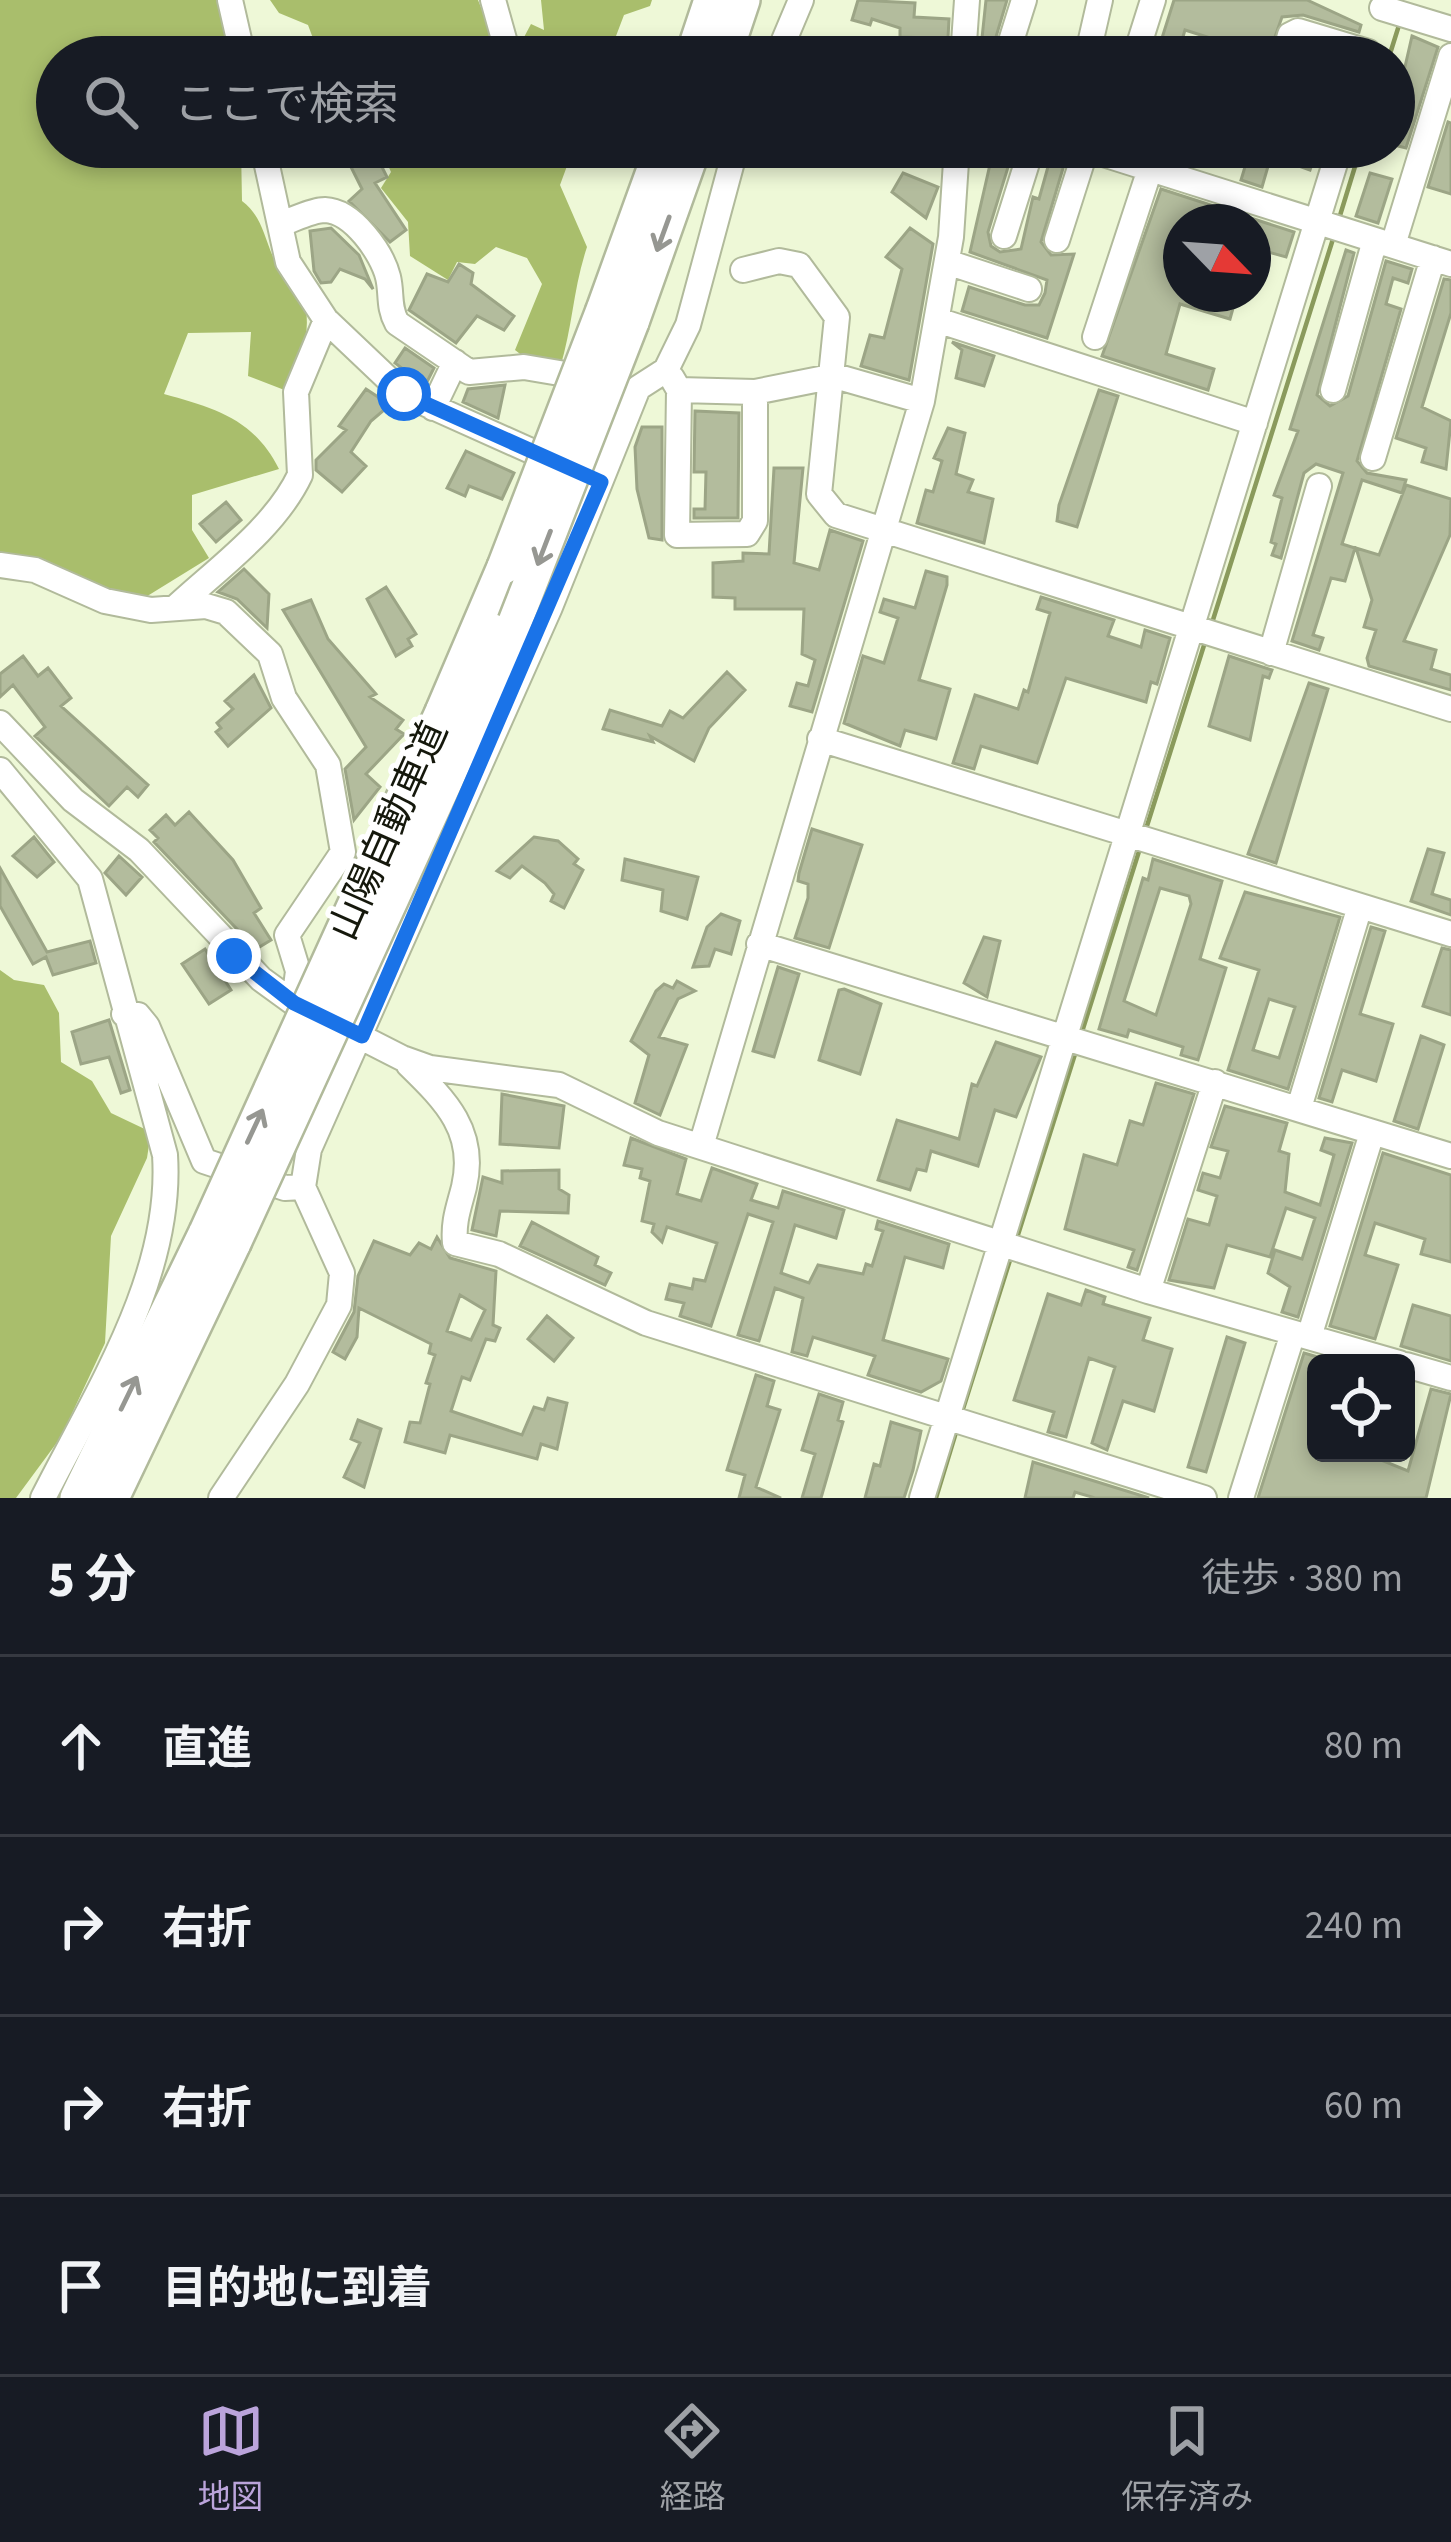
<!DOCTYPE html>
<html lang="ja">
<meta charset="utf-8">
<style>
:root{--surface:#171b24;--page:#242831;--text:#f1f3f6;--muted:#9ea1a6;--line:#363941;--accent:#bba4db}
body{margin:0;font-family:"Source Sans 3","Noto Sans JP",sans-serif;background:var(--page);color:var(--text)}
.controls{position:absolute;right:36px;bottom:36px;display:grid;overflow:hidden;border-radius:18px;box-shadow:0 6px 18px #0003}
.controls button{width:108px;height:108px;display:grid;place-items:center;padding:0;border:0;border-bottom:3px solid var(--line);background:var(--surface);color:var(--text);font:60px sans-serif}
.compass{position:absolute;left:1163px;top:204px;width:108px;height:108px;border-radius:50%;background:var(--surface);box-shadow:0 6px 18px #0003;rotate:115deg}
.stop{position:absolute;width:36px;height:36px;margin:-27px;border:9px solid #1a73e8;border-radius:50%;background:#fff}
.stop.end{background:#1a73e8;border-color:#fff;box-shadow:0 3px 12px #0008}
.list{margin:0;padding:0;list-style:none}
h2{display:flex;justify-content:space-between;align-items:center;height:156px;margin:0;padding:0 48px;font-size:51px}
h2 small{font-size:39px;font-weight:400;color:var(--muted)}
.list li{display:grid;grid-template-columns:78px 1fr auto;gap:36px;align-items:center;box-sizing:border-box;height:180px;padding:0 48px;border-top:3px solid var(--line)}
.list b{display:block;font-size:45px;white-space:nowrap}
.list em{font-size:39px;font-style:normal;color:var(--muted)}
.icon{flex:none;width:66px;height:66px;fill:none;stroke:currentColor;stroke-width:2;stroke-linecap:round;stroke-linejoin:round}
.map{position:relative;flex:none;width:1451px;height:1498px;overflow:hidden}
.search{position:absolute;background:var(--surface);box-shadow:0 6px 18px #0003;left:36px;right:36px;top:36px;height:132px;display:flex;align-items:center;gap:30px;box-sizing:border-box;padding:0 42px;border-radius:66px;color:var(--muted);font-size:45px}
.sheet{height:876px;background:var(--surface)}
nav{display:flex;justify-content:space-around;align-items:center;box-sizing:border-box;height:168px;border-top:3px solid var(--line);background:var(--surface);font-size:33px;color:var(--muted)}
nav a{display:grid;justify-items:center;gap:6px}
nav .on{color:var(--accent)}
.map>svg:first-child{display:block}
.forest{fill:#a9be6c}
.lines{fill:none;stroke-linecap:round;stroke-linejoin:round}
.stream{stroke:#8a9a5c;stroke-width:4.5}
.building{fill:#b3bc9d;stroke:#9ca586;stroke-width:3;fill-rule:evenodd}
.minor-casing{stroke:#b1ba9b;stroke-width:28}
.highway-casing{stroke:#b1ba9b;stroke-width:38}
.minor{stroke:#fff;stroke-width:24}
.highway{stroke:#fff;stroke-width:33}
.highway-bridge-casing{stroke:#b1ba9b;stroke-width:38;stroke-linecap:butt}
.highway-bridge{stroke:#fff;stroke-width:33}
.oneway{stroke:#969792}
.route{stroke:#1a73e8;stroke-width:15}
.labels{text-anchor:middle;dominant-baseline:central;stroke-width:10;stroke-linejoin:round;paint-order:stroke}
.street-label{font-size:39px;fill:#15180c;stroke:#fff}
</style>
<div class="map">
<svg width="1451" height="1498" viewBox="0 0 1451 1498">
<rect width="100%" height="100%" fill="#eef8d7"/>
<path class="forest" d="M 0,0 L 223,0 L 233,57 L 57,57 L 57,147 L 241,147 L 242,201 C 262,216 264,237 274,259 C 279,269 289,270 295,279 C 317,314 305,359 287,391 L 248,376 L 251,332 L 188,333 L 164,394 C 215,408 254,419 279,469 L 192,495 L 192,530 L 209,558 L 136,603 L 0,556 Z
M 270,0 L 478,0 L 501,57 L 320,57 L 308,25 L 279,13 Z
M 541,0 L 652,0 L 650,6 L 624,15 L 608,57 L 526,57 L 522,41 L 531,24 L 544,30 Z
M 380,147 L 574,147 L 560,185 L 587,247 C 573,289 573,325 560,368 L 537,367 L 515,350 L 542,284 L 527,258 L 496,247 L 475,264 L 457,262 L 448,280 L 410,256 L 408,222 L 381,188 L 391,172 Z
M 0,970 L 14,980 L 44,985 L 59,1013 L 61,1062 L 92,1081 L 111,1113 L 151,1132 L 147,1158 L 111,1236 L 105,1343 L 61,1437 L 16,1498 L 0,1498 Z"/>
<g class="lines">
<path class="stream" d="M 1389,57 L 1400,22
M 1338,222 L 1361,147
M 1212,623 L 1333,239
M 1146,829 L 1206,639
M 1081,1035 L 1141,845
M 1016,1241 L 1076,1051
M 962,1412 L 1011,1257
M 936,1498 L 957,1429"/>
</g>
<path class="building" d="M 858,0 L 915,3 L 914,17 L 949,19 L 947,57 L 929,57 L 930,38 L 900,37 L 900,28 L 872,19 L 870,25 L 852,20 Z
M 986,0 L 1007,0 L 990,57 L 980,57 Z
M 1174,0 L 1307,0 L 1361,25 L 1359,32 L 1303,15 L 1282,17 L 1268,57 L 1243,57 L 1245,49 L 1185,30 L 1177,57 L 1156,57 Z
M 1412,36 L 1438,47 L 1406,148 L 1394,145 L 1394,115 Z
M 1448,122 L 1451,123 L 1451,194 L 1428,187 Z
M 341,147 L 372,147 L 387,177 L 375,183 L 406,230 L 390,242 L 349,201 L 362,189 Z
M 994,147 L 1009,147 L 1004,162 L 1009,164 L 988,232 L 991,246 L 1000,252 L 1021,249 L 1033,197 L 1039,199 L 1051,156 L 1055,151 L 1067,155 L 1041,242 L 1051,255 L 1074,254 L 1047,338 L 962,311 L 969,287 L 1025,305 L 1039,305 L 1045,293 L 1047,280 L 970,252 Z
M 1251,147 L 1318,147 L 1310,170 L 1271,156 L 1262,187 L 1241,180 Z
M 903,173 L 938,187 L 926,218 L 892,192 Z
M 1370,173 L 1392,179 L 1378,223 L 1356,216 Z
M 1161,189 L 1294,232 L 1286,257 L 1268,252 L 1256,290 L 1253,222 L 1181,222 L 1181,294 L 1237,294 L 1230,319 L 1180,304 L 1166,354 L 1214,369 L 1208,390 L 1102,356 Z
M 331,228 L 359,255 L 373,289 L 365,279 L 340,269 L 331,282 L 321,283 L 314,271 L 310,231 Z
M 910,228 L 933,244 L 909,380 L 861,366 L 870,335 L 884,338 L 902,269 L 886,257 Z
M 1346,250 L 1354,253 L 1317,395 L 1330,406 L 1348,396 L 1386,261 L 1412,269 L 1408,283 L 1393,278 L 1386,304 L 1401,309 L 1357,461 L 1367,473 L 1406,480 L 1402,493 L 1362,480 L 1342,544 L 1355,548 L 1345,581 L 1331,578 L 1313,635 L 1323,638 L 1319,650 L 1292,641 L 1343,473 L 1316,464 L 1304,473 L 1281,558 L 1272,555 L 1276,544 L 1271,542 L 1282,498 L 1274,495 L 1298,431 L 1290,429 Z
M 459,264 L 473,273 L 471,284 L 514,316 L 504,330 L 477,316 L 456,343 L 409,310 L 427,274 L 448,282 Z
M 1444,279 L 1451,280 L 1451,313 L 1422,407 L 1451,421 L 1446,469 L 1422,462 L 1426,448 L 1396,438 Z
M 952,342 L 994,356 L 984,386 L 956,378 L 962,350 Z
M 405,348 L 434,368 L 425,386 L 395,363 Z
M 505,385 L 498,418 L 463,402 L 468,389 Z
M 366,389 L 390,405 L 371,421 L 351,452 L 366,466 L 342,492 L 316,470 L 316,460 L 346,430 L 339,426 Z
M 1099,390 L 1118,396 L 1077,527 L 1057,521 L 1059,505 Z
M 695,411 L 739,413 L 738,518 L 694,518 L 694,509 L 705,509 L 706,472 L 694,472 Z
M 642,427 L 662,427 L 662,540 L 649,538 L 637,489 L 635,447 Z
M 948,428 L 965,433 L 956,474 L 973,480 L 968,492 L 993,499 L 984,543 L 917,523 L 926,490 L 933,492 L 942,461 L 934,458 Z
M 466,451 L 514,473 L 502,499 L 469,486 L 465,496 L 447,488 Z
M 774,468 L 803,468 L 794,563 L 819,570 L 830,530 L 863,541 L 812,712 L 790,706 L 797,683 L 808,686 L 815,660 L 802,654 L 804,609 L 735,609 L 735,598 L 713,597 L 713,563 L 743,561 L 743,553 L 769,554 Z
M 1406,485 L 1451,499 L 1450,535 L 1404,641 L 1436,650 L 1431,669 L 1451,675 L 1451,690 L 1369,666 L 1367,658 L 1376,630 L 1364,627 L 1372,600 L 1356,548 L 1379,555 Z
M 226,502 L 241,520 L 216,542 L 200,524 Z
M 244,569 L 269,594 L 267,628 L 237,599 L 218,592 Z
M 926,571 L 947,577 L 947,585 L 919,680 L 950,689 L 936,739 L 905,730 L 900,746 L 844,723 L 863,656 L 884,663 L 898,618 L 880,612 L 884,599 L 915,608 Z
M 386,587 L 416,634 L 408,639 L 412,646 L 396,656 L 367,599 Z
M 1041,597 L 1114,620 L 1108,636 L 1141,647 L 1145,630 L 1170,638 L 1157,684 L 1151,682 L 1146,702 L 1066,678 L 1037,763 L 981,746 L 974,769 L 953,763 L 975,695 L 1018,709 L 1024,690 L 1028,692 L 1050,613 L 1037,609 Z
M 311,600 L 328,639 L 376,694 L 370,697 L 403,720 L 396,729 L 404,734 L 366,774 L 380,787 L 354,820 L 345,769 L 366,747 L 283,610 Z
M 23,656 L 38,676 L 48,668 L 71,698 L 61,706 L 148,785 L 138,797 L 127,787 L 109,806 L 35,736 L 45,727 L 13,685 L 0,697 L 0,674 Z
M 1229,656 L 1272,670 L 1269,678 L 1263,676 L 1250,740 L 1209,726 Z
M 727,672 L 745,690 L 709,728 L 694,761 L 650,736 L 653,742 L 603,729 L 610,710 L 662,726 L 670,711 L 683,718 Z
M 254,675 L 271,708 L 228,746 L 216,732 L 221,728 L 217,723 L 233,709 L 225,701 Z
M 1309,683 L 1328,689 L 1276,863 L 1248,854 Z
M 189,812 L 233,860 L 261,908 L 254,913 L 271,940 L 256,949 L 154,842 L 158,838 L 150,830 L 166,815 L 175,825 Z
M 812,829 L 862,845 L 829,948 L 795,938 L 808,898 L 808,884 L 798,881 L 799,873 Z
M 34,837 L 54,862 L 37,877 L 13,856 Z
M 534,837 L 558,841 L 578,859 L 574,864 L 583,870 L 564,908 L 551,901 L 554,894 L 545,883 L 522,866 L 510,878 L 497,871 Z
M 1428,849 L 1444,853 L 1432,894 L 1451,900 L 1451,915 L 1411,901 Z
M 119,856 L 142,877 L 126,895 L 105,873 Z
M 625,859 L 698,877 L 687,919 L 661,911 L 663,890 L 622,880 Z
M 1153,859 L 1222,881 L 1200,959 L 1226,968 L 1198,1060 L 1181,1055 L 1183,1047 L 1129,1030 L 1127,1037 L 1099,1029 L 1143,878 L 1148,880 ZM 1160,888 L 1189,896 L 1191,904 L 1156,1015 L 1124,1001 Z
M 0,868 L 47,952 L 90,941 L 96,963 L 53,975 L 46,957 L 33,964 L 0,906 Z
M 1245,892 L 1340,917 L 1288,1089 L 1228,1070 L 1259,970 L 1220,958 ZM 1269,999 L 1295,1007 L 1279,1058 L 1253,1050 Z
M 721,914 L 740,921 L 731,954 L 715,949 L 709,966 L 693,967 L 707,927 Z
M 1371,927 L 1385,931 L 1360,1014 L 1393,1024 L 1376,1081 L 1342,1070 L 1332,1102 L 1319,1098 Z
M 984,937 L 1000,941 L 987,997 L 964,983 Z
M 1442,948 L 1451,950 L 1451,1015 L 1423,1006 Z
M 205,949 L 231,990 L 209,1004 L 182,964 Z
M 778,967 L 799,974 L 774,1057 L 753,1051 Z
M 677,981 L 695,991 L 678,999 L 659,1037 L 687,1045 L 660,1115 L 635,1103 L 649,1055 L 631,1041 L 656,991 L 664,984 L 673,988 Z
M 844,989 L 881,1004 L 860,1074 L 819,1060 L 839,990 Z
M 109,1020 L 130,1090 L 121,1093 L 109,1057 L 81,1064 L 72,1032 Z
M 1421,1036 L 1444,1045 L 1418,1129 L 1394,1121 Z
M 996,1042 L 1041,1057 L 1016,1117 L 995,1110 L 978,1166 L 931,1151 L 926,1171 L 917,1169 L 910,1190 L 878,1180 L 897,1120 L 959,1139 L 972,1084 L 977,1086 Z
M 1156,1083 L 1194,1094 L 1137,1270 L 1128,1267 L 1134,1250 L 1065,1229 L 1084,1155 L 1117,1165 L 1130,1121 L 1143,1125 Z
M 502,1094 L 564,1106 L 559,1148 L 500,1144 Z
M 1225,1106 L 1287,1123 L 1279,1151 L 1289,1154 L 1285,1192 L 1320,1205 L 1334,1155 L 1321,1150 L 1325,1138 L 1352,1143 L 1298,1317 L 1282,1312 L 1290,1287 L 1268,1273 L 1275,1250 L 1302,1259 L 1315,1218 L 1286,1208 L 1270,1257 L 1227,1245 L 1214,1288 L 1169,1280 L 1188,1219 L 1209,1225 L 1217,1196 L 1198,1190 L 1203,1173 L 1220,1178 L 1228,1151 L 1211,1147 Z
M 631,1138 L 686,1159 L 677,1194 L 701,1201 L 712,1168 L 757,1184 L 751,1200 L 778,1208 L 783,1191 L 844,1210 L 836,1238 L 795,1225 L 781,1273 L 809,1283 L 818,1265 L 863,1274 L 866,1264 L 872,1266 L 883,1231 L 876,1229 L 878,1221 L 949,1244 L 943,1268 L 905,1257 L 883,1340 L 948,1359 L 941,1381 L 921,1392 L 868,1375 L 875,1356 L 813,1337 L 807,1356 L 792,1352 L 803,1298 L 775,1288 L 759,1341 L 738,1335 L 773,1222 L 748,1214 L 711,1326 L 680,1316 L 684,1303 L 666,1299 L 670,1284 L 692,1289 L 694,1279 L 705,1281 L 717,1243 L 667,1227 L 662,1242 L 652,1232 L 654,1224 L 642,1221 L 650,1181 L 640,1178 L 642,1169 L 624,1165 Z
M 1383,1153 L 1451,1175 L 1451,1262 L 1421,1254 L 1425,1239 L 1375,1223 L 1365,1255 L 1398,1265 L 1375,1339 L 1330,1326 Z
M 559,1170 L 559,1189 L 569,1195 L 568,1213 L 500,1211 L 496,1236 L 472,1230 L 483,1177 L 502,1183 L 502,1171 Z
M 532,1222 L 598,1257 L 595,1265 L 611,1273 L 605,1285 L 520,1246 Z
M 437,1237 L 450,1258 L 496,1271 L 493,1325 L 500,1328 L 495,1341 L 486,1339 L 470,1380 L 462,1377 L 451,1411 L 522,1435 L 534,1407 L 544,1410 L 548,1398 L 567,1403 L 557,1449 L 541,1444 L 537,1459 L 450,1435 L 445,1453 L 405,1442 L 410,1422 L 420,1423 L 430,1384 L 426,1383 L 435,1355 L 429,1353 L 431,1344 L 359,1308 L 357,1337 L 345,1359 L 333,1352 L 354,1312 L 358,1276 L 374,1241 L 410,1255 L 419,1243 L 431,1249 ZM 460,1295 L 485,1310 L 471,1340 L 447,1331 Z
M 1086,1290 L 1105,1297 L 1103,1304 L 1150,1318 L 1143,1340 L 1172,1349 L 1154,1411 L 1123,1401 L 1107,1450 L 1092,1443 L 1115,1367 L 1089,1358 L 1066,1437 L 1048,1432 L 1054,1412 L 1014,1400 L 1048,1294 L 1081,1305 Z
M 1413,1305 L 1451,1316 L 1451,1361 L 1401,1346 Z
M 547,1316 L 573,1338 L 554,1361 L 528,1339 Z
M 1227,1337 L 1245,1343 L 1206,1472 L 1188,1467 Z
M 1304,1353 L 1338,1363 L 1316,1363 L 1316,1453 L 1364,1453 L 1408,1471 L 1431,1389 L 1451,1394 L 1426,1498 L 1258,1498 Z
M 756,1375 L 774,1381 L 767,1406 L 780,1410 L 756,1487 L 781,1498 L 739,1498 L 745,1475 L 727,1470 Z
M 819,1394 L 843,1402 L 838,1420 L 843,1422 L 821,1498 L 802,1498 L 815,1454 L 802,1450 Z
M 358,1420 L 381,1429 L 364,1487 L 344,1477 L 360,1443 L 351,1439 Z
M 891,1422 L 921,1431 L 913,1470 L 904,1498 L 865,1498 L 874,1464 L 880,1466 Z
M 1033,1462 L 1149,1498 L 1095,1498 L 1075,1492 L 1073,1498 L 1025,1498 Z"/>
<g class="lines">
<g class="minor-casing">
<path id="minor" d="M 230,0 L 243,57
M 493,0 L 509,57
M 1382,8 L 1451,29
M 777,57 L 801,0
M 963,57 L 967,0
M 1006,57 L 1024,0
M 1087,57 L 1100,0
M 1135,57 L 1153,0
M 1284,57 L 1290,35 L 1298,31 L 1368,52
M 263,147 L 288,262 L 326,320 L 404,394 L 560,464
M 1081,147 L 1451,264
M 280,224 C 293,220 312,210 325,210 C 353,211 382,253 388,277 C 392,293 388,307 397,323 L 469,372 L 524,367 L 589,378
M 1004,236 L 1032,147
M 1057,240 L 1086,149
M 1393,245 L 1451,56
M 947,262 L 1029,289
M 743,270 L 779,261 L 799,265 L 837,317 L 819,494 L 836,515 L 1451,709
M 937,320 L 1255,423
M 1095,337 L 1150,169
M 672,378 L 679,390 L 755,392 L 835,376 L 922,401
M 679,390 L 677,535 L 747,534 L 755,521 L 755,392
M 1333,390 L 1375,240
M 433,408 L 455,362
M 1373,458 L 1433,258
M 0,565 L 35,570 L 105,601 L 151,610 L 206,606 L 226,612 L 270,654 L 284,698 L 328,765 L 343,852 L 287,935 L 298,971 L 294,1003
M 175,608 C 217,569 275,528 300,475 L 296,392 L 326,320
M 1271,653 L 1319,486
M 0,723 L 73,800 L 139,850 L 261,979 L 294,1003 L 402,1058 L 430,1068 L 559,1085 L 658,1133 L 1148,1291 L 1399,1363
M 820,739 L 1451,934
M 0,770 L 90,879 L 165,1155 C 173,1276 96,1393 43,1498
M 759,944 L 1451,1156
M 124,1014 L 138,1015 L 147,1026 L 204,1161 L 285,1188 L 303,1187
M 409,1065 C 446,1101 477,1132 464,1187 C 459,1207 453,1221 455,1243 L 499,1254 L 646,1323 L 1204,1498
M 1299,1108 L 1360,906
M 701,1146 L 922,401 L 951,237 L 957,147
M 1148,1291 L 1215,1082
M 1309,1337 L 1372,1133
M 1406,1365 L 1451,1378
M 221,1498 L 297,1384 L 339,1305 L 342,1273 L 303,1187 L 309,1149 L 550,607 L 638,388 L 666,370 L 688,325 L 736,147
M 922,1498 L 1340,147
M 1241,1498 L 1293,1333"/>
</g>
<g class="highway-casing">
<path id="highway" d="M 692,57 L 711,0
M 724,57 L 743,0
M 603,310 L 662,147
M 632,322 L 694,147
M 442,712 L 504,567
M 470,728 L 515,622
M 77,1498 L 206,1232
M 112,1498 L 234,1243"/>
</g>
<use href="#minor" class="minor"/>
<use href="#highway" class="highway"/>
<g class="highway-bridge-casing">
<path id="highway-bridge" d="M 504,567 L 603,310
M 515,622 L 632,322
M 206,1232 L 442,712
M 234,1243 L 470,728"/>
</g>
<use href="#highway-bridge" class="highway-bridge"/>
</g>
<defs><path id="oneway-shaft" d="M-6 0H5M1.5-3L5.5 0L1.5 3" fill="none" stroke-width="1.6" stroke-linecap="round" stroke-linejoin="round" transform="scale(3)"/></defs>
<g class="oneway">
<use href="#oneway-shaft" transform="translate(663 234) rotate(110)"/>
<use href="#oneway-shaft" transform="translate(544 548) rotate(111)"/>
<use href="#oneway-shaft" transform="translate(255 1126) rotate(-65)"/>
<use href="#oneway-shaft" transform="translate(129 1393) rotate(-64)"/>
</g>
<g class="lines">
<path class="route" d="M 234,956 L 294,1003 L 362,1036 L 601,482 L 404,394"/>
</g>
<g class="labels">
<g class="street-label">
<text transform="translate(389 831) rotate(-66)">山陽自動車道</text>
</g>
</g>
</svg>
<div class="controls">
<button><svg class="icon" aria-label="locate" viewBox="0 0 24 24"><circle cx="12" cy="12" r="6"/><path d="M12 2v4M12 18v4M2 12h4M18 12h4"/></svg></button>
</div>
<svg class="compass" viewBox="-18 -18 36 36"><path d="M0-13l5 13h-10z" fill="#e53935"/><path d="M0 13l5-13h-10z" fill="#9ea1a6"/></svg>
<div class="stop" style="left:404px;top:394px"></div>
<div class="stop end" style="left:234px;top:956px"></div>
<div class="search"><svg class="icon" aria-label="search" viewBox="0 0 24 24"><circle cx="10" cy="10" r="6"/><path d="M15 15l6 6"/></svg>ここで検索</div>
</div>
<section class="sheet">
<h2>5 分<small>徒歩 · 380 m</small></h2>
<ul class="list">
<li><svg class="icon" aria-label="ahead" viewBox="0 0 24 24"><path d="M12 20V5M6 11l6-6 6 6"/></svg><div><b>直進</b></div><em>80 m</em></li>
<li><svg class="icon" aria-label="right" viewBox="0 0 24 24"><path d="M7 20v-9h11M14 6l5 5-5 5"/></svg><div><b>右折</b></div><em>240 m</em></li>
<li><svg class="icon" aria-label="right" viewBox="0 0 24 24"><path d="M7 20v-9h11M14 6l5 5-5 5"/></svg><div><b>右折</b></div><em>60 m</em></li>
<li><svg class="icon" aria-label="arrive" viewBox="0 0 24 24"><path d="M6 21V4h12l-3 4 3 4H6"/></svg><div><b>目的地に到着</b></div></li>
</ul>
</section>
<nav>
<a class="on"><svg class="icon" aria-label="map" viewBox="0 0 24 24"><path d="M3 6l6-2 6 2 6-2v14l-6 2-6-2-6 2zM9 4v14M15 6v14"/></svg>地図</a>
<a><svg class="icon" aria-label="directions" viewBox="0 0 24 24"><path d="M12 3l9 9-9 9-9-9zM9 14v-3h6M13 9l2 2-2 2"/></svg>経路</a>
<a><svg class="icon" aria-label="saved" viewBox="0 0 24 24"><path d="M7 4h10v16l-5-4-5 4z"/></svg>保存済み</a>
</nav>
